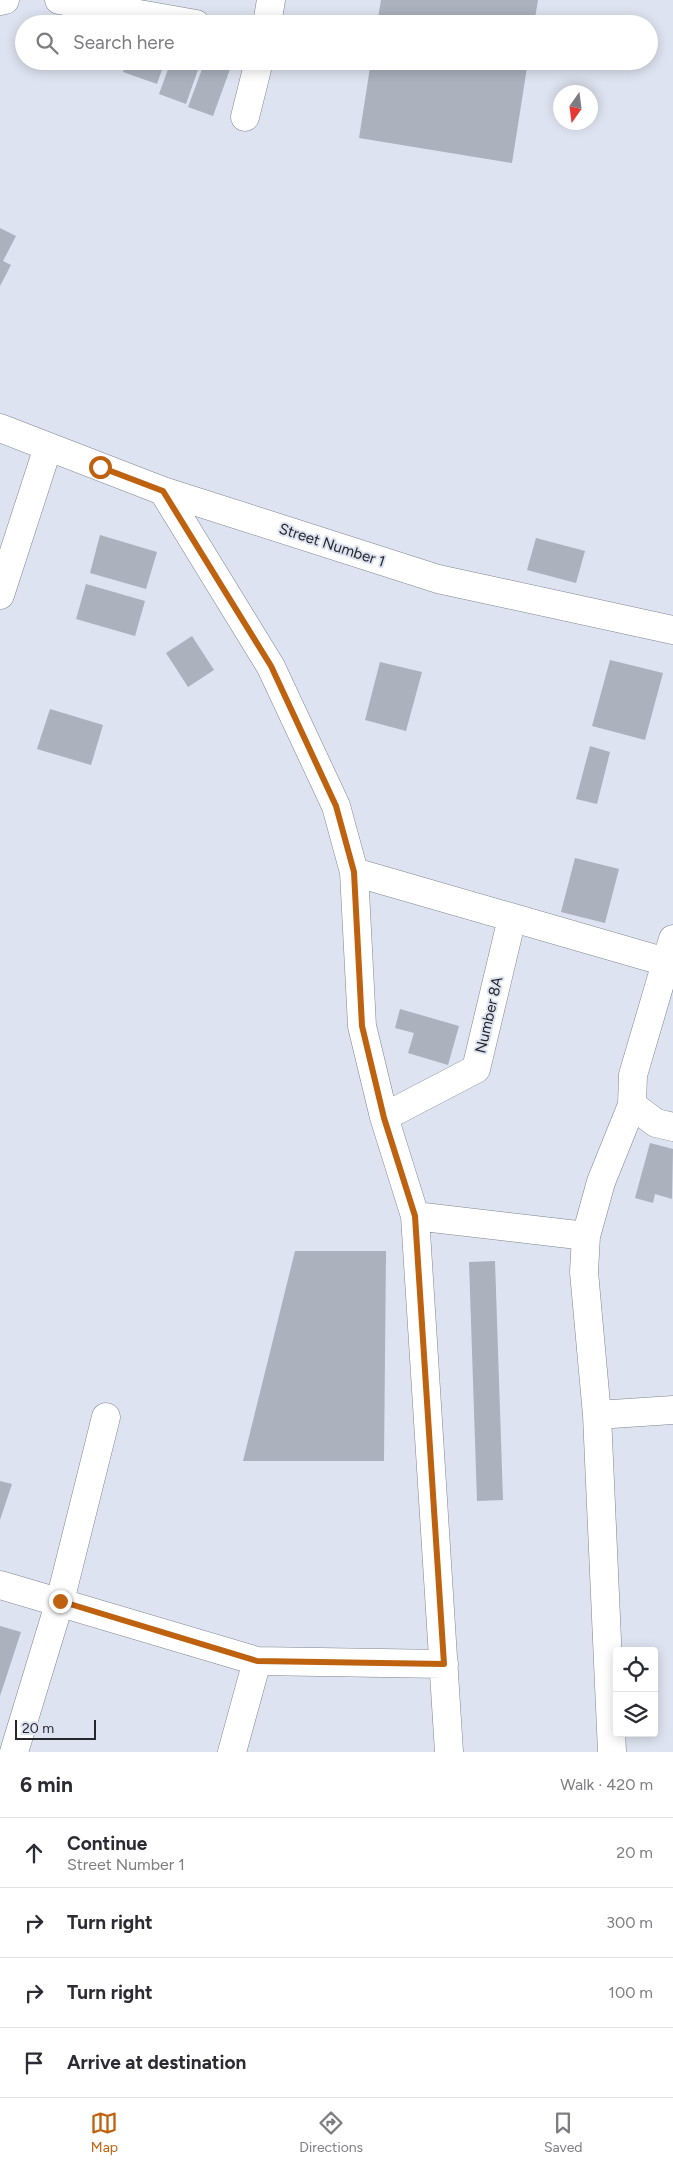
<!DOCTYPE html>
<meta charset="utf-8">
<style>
:root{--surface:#fff;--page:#f7f7f7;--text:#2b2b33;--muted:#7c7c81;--line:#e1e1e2;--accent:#be620f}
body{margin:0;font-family:Figtree,sans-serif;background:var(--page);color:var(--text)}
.controls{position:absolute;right:15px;bottom:15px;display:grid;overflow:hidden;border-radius:5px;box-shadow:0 2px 12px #0003}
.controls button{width:45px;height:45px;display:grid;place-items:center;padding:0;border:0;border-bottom:1px solid var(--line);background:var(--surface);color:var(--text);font:25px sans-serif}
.compass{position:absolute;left:553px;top:85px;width:45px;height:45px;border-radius:50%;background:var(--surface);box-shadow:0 2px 12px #0003;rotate:194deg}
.scale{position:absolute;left:15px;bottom:12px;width:81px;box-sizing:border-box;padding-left:5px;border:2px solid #25272c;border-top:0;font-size:14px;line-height:18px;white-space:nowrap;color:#25272c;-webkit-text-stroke:4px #dde3f0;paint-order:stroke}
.stop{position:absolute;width:15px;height:15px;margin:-11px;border:4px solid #be620f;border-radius:50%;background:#fff}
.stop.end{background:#be620f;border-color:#fff;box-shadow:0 1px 5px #0008}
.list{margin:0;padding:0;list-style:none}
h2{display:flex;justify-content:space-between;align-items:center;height:65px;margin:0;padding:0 20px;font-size:21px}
h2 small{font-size:16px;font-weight:400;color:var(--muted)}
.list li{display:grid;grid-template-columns:32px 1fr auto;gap:15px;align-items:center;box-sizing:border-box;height:70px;padding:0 20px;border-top:1px solid var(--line)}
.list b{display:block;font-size:19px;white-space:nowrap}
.list p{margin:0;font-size:16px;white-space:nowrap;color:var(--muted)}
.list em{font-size:16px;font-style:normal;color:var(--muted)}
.icon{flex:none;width:28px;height:28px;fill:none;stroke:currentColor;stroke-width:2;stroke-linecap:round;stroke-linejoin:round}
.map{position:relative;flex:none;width:673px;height:1752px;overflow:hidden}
.search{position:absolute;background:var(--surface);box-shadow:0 2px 12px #0003;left:15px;right:15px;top:15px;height:55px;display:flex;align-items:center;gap:12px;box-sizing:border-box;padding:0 18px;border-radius:28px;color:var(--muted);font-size:19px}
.sheet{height:345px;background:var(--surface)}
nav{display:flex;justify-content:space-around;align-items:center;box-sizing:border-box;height:70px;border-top:1px solid var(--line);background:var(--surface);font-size:14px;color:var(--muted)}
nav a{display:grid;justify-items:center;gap:2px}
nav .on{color:var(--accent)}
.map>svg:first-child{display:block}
.building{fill:#abb1bd}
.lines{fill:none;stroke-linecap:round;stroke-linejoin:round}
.minor-casing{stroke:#7e848f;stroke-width:29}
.minor{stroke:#fff;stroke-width:28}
.route{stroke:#be620f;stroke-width:6}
.labels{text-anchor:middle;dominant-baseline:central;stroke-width:4;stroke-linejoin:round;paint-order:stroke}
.street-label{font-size:15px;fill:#25272c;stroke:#dde3f0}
</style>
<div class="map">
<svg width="673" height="1752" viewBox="0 0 673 1752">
<rect width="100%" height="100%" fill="#dde3f0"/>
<path class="building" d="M 381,0 L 538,0 L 534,24 L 377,24 Z
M 127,61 L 165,61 L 157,84 L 123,72 Z
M 171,61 L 201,61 L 186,104 L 159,94 Z
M 205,61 L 233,61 L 213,116 L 188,107 Z
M 371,61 L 528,61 L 512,163 L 359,138 Z
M 0,228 L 16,236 L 3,261 L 11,265 L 0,286 Z
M 100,535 L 157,552 L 146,589 L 90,573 Z
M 536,538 L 585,551 L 576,583 L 527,570 Z
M 86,584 L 145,601 L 135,636 L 76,619 Z
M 192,636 L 214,670 L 188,687 L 166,653 Z
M 610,660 L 663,673 L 645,740 L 592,726 Z
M 380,662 L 422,672 L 406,731 L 365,720 Z
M 50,709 L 103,725 L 91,765 L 37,749 Z
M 590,746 L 610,752 L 597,804 L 576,799 Z
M 575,858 L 619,869 L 605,923 L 561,912 Z
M 400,1009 L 459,1026 L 448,1065 L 408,1053 L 414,1033 L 395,1028 Z
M 650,1143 L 673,1149 L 672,1199 L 655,1194 L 653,1203 L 635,1198 Z
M 295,1251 L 386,1251 L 384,1461 L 243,1461 Z
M 495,1261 L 503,1500 L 477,1501 L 469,1262 Z
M 0,1481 L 12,1484 L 0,1520 Z
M 0,1626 L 21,1632 L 0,1696 Z"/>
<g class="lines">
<g class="minor-casing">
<path id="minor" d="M 59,0 L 196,24
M 0,1 L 5,0
M 267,24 L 271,0
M 245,117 L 259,61
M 0,428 L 163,491 L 438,579 L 673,630
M 163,491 L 271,667 L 336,806 L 354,872 L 362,1026 L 384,1117 L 415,1216 L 449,1752
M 0,595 L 48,447
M 354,872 L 673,964
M 632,1105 L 656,1123 L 673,1127
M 384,1117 L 476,1069 L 512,918
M 415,1216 L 586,1236
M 597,1415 L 673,1410
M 0,1585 L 257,1661 L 444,1664
M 14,1752 L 60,1601 L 106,1417
M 232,1752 L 257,1661
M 612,1752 L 597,1415 L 584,1272 L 586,1236 L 601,1182 L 632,1105 L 633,1075 L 673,939"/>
</g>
<use href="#minor" class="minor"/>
</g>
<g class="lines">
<path class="route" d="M 60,1601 L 257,1661 L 444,1664 L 415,1216 L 384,1118 L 362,1026 L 354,872 L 336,806 L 271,666 L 163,491 L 100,467"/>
</g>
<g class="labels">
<g class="street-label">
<text transform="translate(332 545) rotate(18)">Street Number 1</text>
<text transform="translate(489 1015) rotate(-77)">Number 8A</text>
</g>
</g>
</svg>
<div class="controls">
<button><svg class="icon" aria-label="locate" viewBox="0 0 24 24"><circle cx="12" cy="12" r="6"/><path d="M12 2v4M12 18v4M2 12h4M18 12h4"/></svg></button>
<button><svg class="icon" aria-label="layers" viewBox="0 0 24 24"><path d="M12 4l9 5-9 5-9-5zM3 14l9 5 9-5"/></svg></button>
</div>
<svg class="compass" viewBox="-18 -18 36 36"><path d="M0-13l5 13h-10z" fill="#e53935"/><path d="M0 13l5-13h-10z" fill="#7c7c81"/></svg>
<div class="scale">20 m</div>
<div class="stop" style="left:100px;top:467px"></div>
<div class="stop end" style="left:60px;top:1601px"></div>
<div class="search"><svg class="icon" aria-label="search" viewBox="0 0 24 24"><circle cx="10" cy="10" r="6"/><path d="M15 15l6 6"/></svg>Search here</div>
</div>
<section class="sheet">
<h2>6 min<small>Walk · 420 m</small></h2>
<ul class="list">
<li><svg class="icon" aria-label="ahead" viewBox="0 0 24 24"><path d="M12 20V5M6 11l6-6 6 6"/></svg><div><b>Continue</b><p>Street Number 1</p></div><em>20 m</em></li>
<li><svg class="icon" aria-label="right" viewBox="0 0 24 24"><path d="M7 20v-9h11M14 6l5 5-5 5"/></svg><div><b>Turn right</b></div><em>300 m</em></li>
<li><svg class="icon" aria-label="right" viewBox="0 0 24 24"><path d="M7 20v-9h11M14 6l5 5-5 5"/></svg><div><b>Turn right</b></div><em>100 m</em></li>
<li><svg class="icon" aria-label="arrive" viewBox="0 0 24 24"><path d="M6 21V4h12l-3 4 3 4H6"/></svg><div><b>Arrive at destination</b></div></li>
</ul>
</section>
<nav>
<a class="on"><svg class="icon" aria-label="map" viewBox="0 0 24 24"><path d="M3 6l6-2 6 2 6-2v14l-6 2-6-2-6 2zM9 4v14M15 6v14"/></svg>Map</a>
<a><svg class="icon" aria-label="directions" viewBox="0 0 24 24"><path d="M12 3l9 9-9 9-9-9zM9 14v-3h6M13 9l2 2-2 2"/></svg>Directions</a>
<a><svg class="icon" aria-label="saved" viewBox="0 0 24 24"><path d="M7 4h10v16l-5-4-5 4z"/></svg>Saved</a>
</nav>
